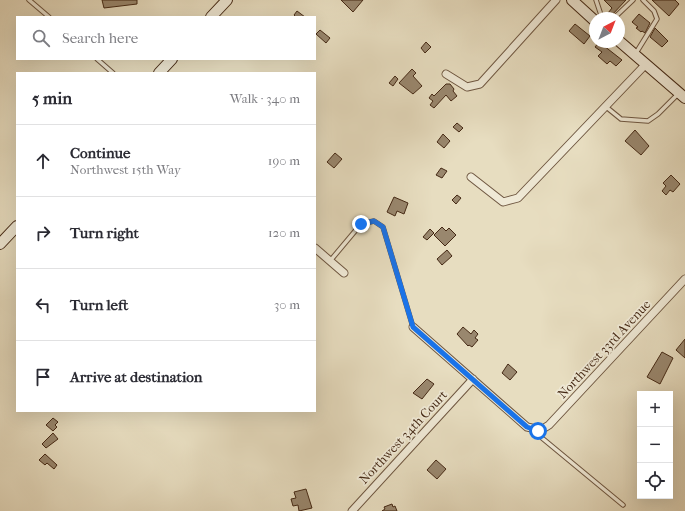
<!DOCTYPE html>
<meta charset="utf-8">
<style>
:root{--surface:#fff;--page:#f2f2f3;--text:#2b2b33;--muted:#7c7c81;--line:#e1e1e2}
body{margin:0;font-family:"IM FELL French Canon",serif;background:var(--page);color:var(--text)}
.controls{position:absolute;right:12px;bottom:12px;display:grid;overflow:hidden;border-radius:0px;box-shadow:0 4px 16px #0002}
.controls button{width:36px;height:36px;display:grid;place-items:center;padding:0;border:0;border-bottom:1px solid var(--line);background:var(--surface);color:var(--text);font:20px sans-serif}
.compass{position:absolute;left:589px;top:12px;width:36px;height:36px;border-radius:50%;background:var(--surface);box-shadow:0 4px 16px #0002;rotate:42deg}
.stop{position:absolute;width:12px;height:12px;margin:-9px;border:3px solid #1a73e8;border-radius:50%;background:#fff}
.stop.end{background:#1a73e8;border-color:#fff;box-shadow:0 1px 4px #0008}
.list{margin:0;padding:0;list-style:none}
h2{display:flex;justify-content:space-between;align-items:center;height:52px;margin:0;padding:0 16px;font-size:17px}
h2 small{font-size:13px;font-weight:400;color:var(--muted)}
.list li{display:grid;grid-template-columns:26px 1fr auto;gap:12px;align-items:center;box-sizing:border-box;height:72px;padding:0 16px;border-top:1px solid var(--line)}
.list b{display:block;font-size:15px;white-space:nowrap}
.list p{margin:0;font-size:13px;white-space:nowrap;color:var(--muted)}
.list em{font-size:13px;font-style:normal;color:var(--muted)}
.icon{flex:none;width:22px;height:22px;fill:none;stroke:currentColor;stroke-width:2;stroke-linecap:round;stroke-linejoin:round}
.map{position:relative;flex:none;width:685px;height:511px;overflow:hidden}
.search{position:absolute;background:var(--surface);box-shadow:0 4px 16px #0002;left:16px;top:16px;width:300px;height:44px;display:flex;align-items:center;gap:10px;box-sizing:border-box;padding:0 14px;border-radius:0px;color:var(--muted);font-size:15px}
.panel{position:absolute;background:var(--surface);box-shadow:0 4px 16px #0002;left:16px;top:72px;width:300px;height:340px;border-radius:0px}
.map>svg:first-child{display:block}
.building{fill:#99876e;stroke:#452915}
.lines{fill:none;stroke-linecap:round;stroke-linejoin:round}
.lane-casing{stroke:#6e5640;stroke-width:5.5}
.street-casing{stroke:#6e5640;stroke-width:9}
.secondary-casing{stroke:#452915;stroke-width:12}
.lane{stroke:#efe9d6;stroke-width:3.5}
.street{stroke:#efe9d6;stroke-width:7}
.secondary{stroke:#efe9d6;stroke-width:10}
.route{stroke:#1a73e8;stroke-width:5}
.labels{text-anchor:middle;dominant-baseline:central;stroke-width:3.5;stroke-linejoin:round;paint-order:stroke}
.street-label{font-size:13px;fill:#452915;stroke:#efe9d6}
</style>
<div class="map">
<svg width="685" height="511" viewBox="0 0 685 511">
<rect width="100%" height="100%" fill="#e7ddc0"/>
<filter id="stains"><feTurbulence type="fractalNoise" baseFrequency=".005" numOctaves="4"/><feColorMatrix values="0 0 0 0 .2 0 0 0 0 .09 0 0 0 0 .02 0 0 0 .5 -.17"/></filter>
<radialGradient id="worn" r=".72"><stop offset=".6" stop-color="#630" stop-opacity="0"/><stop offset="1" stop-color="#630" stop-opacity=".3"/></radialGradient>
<path class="building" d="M 102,0 L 137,0 L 137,4 L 104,8 Z
M 341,0 L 363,0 L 353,12 Z
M 604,0 L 626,0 L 611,16 L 608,13 L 612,8 Z
M 652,0 L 675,0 L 679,4 L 669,16 Z
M 297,11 L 305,17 L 296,17 L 294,15 Z
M 639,14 L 650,23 L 645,33 L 642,31 L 641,32 L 636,28 L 638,27 L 632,22 Z
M 575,24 L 590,36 L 584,44 L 569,31 Z
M 655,28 L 668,41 L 662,47 L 650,37 Z
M 320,30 L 330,38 L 326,43 L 316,34 Z
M 426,42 L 431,47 L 425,53 L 421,48 Z
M 599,42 L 622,60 L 616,66 L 610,61 L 607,64 L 598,56 L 602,52 L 595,47 Z
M 412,69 L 416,73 L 413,76 L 422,86 L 413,94 L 399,83 Z
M 395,76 L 398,79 L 393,86 L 389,83 Z
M 446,84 L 450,84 L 454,89 L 453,91 L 457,96 L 451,101 L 446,95 L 434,108 L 430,105 L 433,101 L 429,98 L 432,94 L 434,96 Z
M 457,123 L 463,128 L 459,132 L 453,127 Z
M 635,130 L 649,146 L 641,155 L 625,141 Z
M 443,134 L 450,141 L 444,148 L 437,142 Z
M 335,153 L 342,159 L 334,168 L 327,162 Z
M 441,168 L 447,171 L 442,178 L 436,175 Z
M 671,175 L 680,184 L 673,192 L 670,190 L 666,195 L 662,191 L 666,186 L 663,183 Z
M 457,195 L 461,198 L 456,204 L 452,200 Z
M 394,197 L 408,203 L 404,214 L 397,211 L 395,216 L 387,212 Z
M 442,227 L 446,231 L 449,228 L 456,235 L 445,246 L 434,235 Z
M 430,229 L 434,233 L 427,240 L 423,237 Z
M 447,250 L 452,256 L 442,265 L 437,259 Z
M 463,327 L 471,334 L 474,330 L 478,334 L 475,338 L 478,340 L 472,347 L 469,345 L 468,346 L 457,334 Z
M 685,339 L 685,358 L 676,350 Z
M 662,352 L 673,358 L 660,384 L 647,377 Z
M 508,364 L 517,372 L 510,380 L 502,373 Z
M 427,379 L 434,384 L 422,399 L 413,393 Z
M 53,418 L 58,422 L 55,425 L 57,427 L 53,431 L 46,425 Z
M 53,433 L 58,439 L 46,448 L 42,444 Z
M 45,454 L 57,465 L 54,469 L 47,463 L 45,465 L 39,460 Z
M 436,460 L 446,469 L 437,479 L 427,470 Z
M 306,489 L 312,508 L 299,511 L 298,505 L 293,506 L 291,499 L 296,498 L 294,492 Z
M 392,504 L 393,507 L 395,506 L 397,511 L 382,511 L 385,509 L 384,507 Z"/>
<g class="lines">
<g class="lane-casing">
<path id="lane" d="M 29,0 L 49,17
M 596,0 L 602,18
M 614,18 L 633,0
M 636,53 L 657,19 L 654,11 L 643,0
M 97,59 L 113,73
M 605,106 L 621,119 L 648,121 L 658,114 L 679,93
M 330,261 L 361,224 L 374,221 L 383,227 L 413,327
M 537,431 L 542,438 L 623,505"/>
</g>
<g class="street-casing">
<path id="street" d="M 446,74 L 467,87 L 480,84 L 556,0
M 471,177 L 503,202 L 518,198 L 646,64
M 315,248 L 344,273
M 413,327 L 527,427 L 541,430 L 549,425 L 685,279
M 352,511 L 473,379"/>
</g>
<g class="secondary-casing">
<path id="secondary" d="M 572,0 L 595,21
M 211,17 L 227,0
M 619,41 L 685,98
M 159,73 L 172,59
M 0,244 L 17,226"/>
</g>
<use href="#lane" class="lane"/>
<use href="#street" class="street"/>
<use href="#secondary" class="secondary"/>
</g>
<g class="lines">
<path class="route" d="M 361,224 L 374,221 L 383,227 L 413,327 L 527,427 L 538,431"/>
</g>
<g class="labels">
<g class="street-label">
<text transform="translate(604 349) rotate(-47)">Northwest 33rd Avenue</text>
<text transform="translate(403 437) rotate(-47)">Northwest 34th Court</text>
</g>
</g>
<rect width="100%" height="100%" filter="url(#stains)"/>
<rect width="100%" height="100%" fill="url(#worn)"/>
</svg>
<div class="controls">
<button>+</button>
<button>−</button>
<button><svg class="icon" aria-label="locate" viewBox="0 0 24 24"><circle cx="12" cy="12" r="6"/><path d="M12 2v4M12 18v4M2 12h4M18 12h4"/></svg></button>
</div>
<svg class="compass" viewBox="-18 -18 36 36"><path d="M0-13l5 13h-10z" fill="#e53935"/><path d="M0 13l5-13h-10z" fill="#7c7c81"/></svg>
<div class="stop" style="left:538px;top:431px"></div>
<div class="stop end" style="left:361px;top:224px"></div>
<div class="search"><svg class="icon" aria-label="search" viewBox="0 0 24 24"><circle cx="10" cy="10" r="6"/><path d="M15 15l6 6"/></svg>Search here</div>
<section class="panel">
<h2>5 min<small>Walk · 340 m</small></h2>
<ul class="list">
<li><svg class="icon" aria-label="ahead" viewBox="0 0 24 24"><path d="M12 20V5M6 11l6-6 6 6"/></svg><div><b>Continue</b><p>Northwest 15th Way</p></div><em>190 m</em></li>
<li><svg class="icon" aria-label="right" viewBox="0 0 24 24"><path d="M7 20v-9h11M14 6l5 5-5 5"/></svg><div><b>Turn right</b></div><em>120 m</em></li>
<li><svg class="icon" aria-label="left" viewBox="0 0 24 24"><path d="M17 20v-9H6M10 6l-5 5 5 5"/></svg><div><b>Turn left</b></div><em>30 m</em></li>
<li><svg class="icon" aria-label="arrive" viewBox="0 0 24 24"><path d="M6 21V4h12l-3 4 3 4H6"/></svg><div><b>Arrive at destination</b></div></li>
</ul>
</section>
</div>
